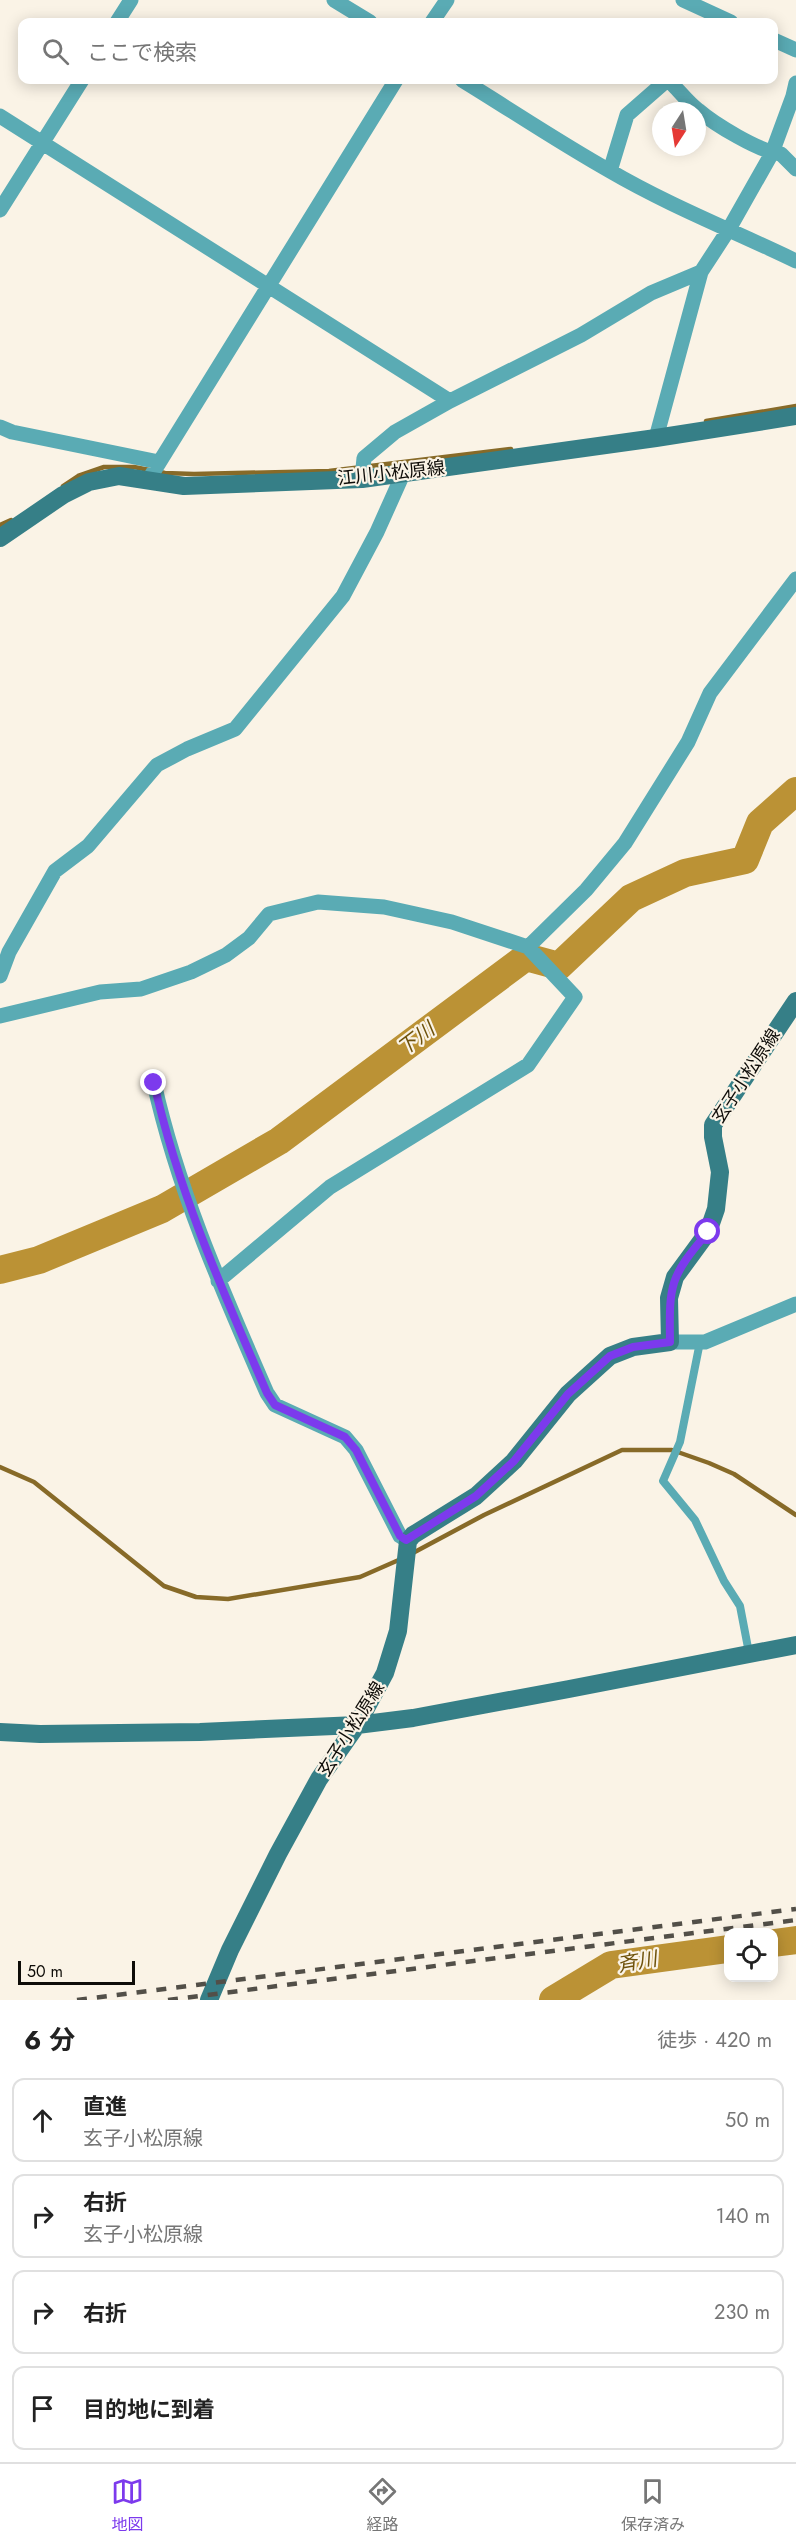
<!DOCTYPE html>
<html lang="ja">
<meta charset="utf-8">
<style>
:root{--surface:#fff;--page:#f2f2f2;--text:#222;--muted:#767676;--line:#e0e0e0;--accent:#7c3aed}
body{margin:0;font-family:Jost,"Noto Sans JP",sans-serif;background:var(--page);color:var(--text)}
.controls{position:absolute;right:18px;bottom:18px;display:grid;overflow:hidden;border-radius:12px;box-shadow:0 3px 15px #0003}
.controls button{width:54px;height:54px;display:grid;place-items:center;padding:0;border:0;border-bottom:2px solid var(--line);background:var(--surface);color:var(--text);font:30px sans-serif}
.compass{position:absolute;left:652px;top:102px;width:54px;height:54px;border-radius:50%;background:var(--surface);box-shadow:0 3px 15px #0003;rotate:192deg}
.scale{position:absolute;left:18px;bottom:15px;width:117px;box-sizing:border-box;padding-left:6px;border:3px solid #0e0c08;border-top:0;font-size:16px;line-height:21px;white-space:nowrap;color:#0e0c08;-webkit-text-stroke:4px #faf3e6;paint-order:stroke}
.stop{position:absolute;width:18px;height:18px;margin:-14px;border:4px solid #7c3aed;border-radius:50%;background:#fff}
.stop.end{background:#7c3aed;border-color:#fff;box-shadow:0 2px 6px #0008}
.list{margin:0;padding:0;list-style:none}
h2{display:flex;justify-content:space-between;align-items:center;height:78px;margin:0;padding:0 24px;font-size:26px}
h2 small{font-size:20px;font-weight:400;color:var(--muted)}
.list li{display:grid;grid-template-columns:39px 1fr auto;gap:18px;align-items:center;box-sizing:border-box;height:84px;margin:0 12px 12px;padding:0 12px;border:2px solid var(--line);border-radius:12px}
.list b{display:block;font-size:22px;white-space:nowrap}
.list p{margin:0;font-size:20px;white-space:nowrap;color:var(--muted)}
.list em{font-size:20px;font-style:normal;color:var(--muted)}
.icon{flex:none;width:33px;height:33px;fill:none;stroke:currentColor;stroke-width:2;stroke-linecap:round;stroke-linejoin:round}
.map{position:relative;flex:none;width:796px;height:2000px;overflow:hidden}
.search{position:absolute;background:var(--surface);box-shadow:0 3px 15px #0003;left:18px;right:18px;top:18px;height:66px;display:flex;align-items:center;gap:15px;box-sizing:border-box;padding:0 21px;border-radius:12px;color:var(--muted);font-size:22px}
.sheet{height:462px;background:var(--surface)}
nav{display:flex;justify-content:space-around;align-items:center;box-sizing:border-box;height:84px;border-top:2px solid var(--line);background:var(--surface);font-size:16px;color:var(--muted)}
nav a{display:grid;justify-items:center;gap:3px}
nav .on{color:var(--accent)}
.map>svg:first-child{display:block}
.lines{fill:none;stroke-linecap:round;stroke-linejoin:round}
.stream{stroke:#876a28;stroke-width:4.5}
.river{stroke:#bb9235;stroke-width:28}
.lane{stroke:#5aabb4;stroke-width:8}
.street{stroke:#5aabb4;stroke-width:15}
.secondary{stroke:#367f87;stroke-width:18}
.rail{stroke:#524f48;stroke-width:4.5;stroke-dasharray:10 10;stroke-linecap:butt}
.route{stroke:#7c3aed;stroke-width:8}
.labels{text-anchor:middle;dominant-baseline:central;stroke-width:4.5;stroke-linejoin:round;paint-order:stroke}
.street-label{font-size:18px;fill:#0e0c08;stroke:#faf3e6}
.water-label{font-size:20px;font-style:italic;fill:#6f520b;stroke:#faf3e6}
</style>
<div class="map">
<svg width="796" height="2000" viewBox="0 0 796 2000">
<rect width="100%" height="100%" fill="#faf3e6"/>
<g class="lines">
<path class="stream" d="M 706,421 L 796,406
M 63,486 L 78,476 L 104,467 L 134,467 L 165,473 L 194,474 L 329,471 L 511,449
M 0,525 L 11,520
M 0,1467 L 34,1482 L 164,1586 L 196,1597 L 228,1599 L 360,1577 L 401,1559
M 411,1554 L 484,1515 L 622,1450 L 672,1450 L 709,1463 L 734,1474 L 796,1515"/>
<path class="river" d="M 0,1270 L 39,1260 L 162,1209 L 279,1141 L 526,957 L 559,966 L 631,898 L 685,873 L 745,860 L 760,823 L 796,791
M 774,1943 L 796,1940
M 553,2000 L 611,1965 L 728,1949"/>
<path class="lane" d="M 700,1342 L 680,1442 L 663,1481 L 695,1520 L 724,1581 L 740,1606 L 749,1653"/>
<path class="street" d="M 334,0 L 370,22
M 683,0 L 731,22
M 117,22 L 131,0
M 432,22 L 447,0
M 774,40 L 796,50
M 462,80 C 511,110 560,143 610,171 C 670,206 734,231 796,261
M 668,80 C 678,89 687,102 698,110 C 714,124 760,152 781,154 L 796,169
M 0,116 L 450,401
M 610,171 L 627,115 L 667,80
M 0,210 L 82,80
M 0,427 L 12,432 L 159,462
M 656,438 L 701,272 L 729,229 L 772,153 L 793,96 L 796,83
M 149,479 L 396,80
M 362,479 L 364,458 L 395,432 L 450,401 L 581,335 L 651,293 L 701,272
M 528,947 L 586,890 L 625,843 L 688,742 L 710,693 L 796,579
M 0,976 L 9,952 L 55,871 L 88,846 L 157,765 L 187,749 L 235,729 L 343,596 L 377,532 L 403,474
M 0,1016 L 100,992 L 141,989 L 191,972 L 226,955 L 249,938 L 269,914 L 318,902 L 384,907 L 452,922 L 528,947 L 575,997 L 528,1065 L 330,1187 L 218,1281
M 154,1083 C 178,1191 223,1292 267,1393 L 275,1405 L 345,1437 L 356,1450 L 400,1536 L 408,1541
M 670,1342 L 705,1342 L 796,1304"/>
<path class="secondary" d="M 0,538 L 63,495 L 89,482 L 119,476 L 184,486 L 362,479 L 656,438 L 796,416
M 0,1732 L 40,1734 L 200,1732 L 357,1725 L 413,1718 L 569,1689 L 796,1645
M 209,2000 L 230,1950 L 278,1854 L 319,1779 L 357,1725 L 385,1673 L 398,1631 L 408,1541 L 413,1535 L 476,1496 L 514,1461 L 568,1394 L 610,1356 L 633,1347 L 670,1342 L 669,1298 L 675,1277 L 708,1232 L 716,1209 L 720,1172 L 713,1137 L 713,1125 L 796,1001"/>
<path class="rail" d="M 77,2000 L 796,1909
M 168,2000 L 796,1920"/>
</g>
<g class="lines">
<path class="route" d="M 154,1083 C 178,1191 223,1292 267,1393 L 275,1405 L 345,1437 L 356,1450 L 400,1536 L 406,1540 L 476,1496 L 514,1461 L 568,1394 L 610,1356 L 633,1347 L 670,1342 C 669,1283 670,1277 708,1232"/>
</g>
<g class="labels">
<g class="street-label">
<text transform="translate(391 473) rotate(-6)">江川小松原線</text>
<text transform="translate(746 1076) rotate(-57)">玄子小松原線</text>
<text transform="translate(351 1729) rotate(-58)">玄子小松原線</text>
</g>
<g class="water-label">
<text transform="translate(416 1039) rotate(-37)">下川</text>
<text transform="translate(637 1962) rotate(-10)">斉川</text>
</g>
</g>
</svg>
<div class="controls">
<button><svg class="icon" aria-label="locate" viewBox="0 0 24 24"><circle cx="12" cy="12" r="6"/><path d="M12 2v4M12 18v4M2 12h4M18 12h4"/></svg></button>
</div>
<svg class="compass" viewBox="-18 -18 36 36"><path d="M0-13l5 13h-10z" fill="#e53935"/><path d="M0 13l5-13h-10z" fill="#767676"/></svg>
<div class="scale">50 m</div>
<div class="stop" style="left:708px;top:1232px"></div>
<div class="stop end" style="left:154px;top:1083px"></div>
<div class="search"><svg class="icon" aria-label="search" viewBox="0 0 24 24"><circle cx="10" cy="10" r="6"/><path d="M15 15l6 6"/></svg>ここで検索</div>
</div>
<section class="sheet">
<h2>6 分<small>徒歩 · 420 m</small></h2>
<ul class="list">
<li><svg class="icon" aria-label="ahead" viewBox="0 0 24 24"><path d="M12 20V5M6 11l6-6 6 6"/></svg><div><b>直進</b><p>玄子小松原線</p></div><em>50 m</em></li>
<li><svg class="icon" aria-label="right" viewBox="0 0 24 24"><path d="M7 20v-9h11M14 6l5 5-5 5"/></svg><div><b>右折</b><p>玄子小松原線</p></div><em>140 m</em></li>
<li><svg class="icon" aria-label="right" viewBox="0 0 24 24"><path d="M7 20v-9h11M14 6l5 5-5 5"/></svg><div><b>右折</b></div><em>230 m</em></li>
<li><svg class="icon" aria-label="arrive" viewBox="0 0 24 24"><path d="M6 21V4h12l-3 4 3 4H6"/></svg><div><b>目的地に到着</b></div></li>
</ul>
</section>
<nav>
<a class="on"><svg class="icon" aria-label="map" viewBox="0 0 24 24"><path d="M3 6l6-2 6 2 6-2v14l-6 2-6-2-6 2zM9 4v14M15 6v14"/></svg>地図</a>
<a><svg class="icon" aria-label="directions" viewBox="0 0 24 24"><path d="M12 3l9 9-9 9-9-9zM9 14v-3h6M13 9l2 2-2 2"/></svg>経路</a>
<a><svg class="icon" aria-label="saved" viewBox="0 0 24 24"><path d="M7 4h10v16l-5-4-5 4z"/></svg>保存済み</a>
</nav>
